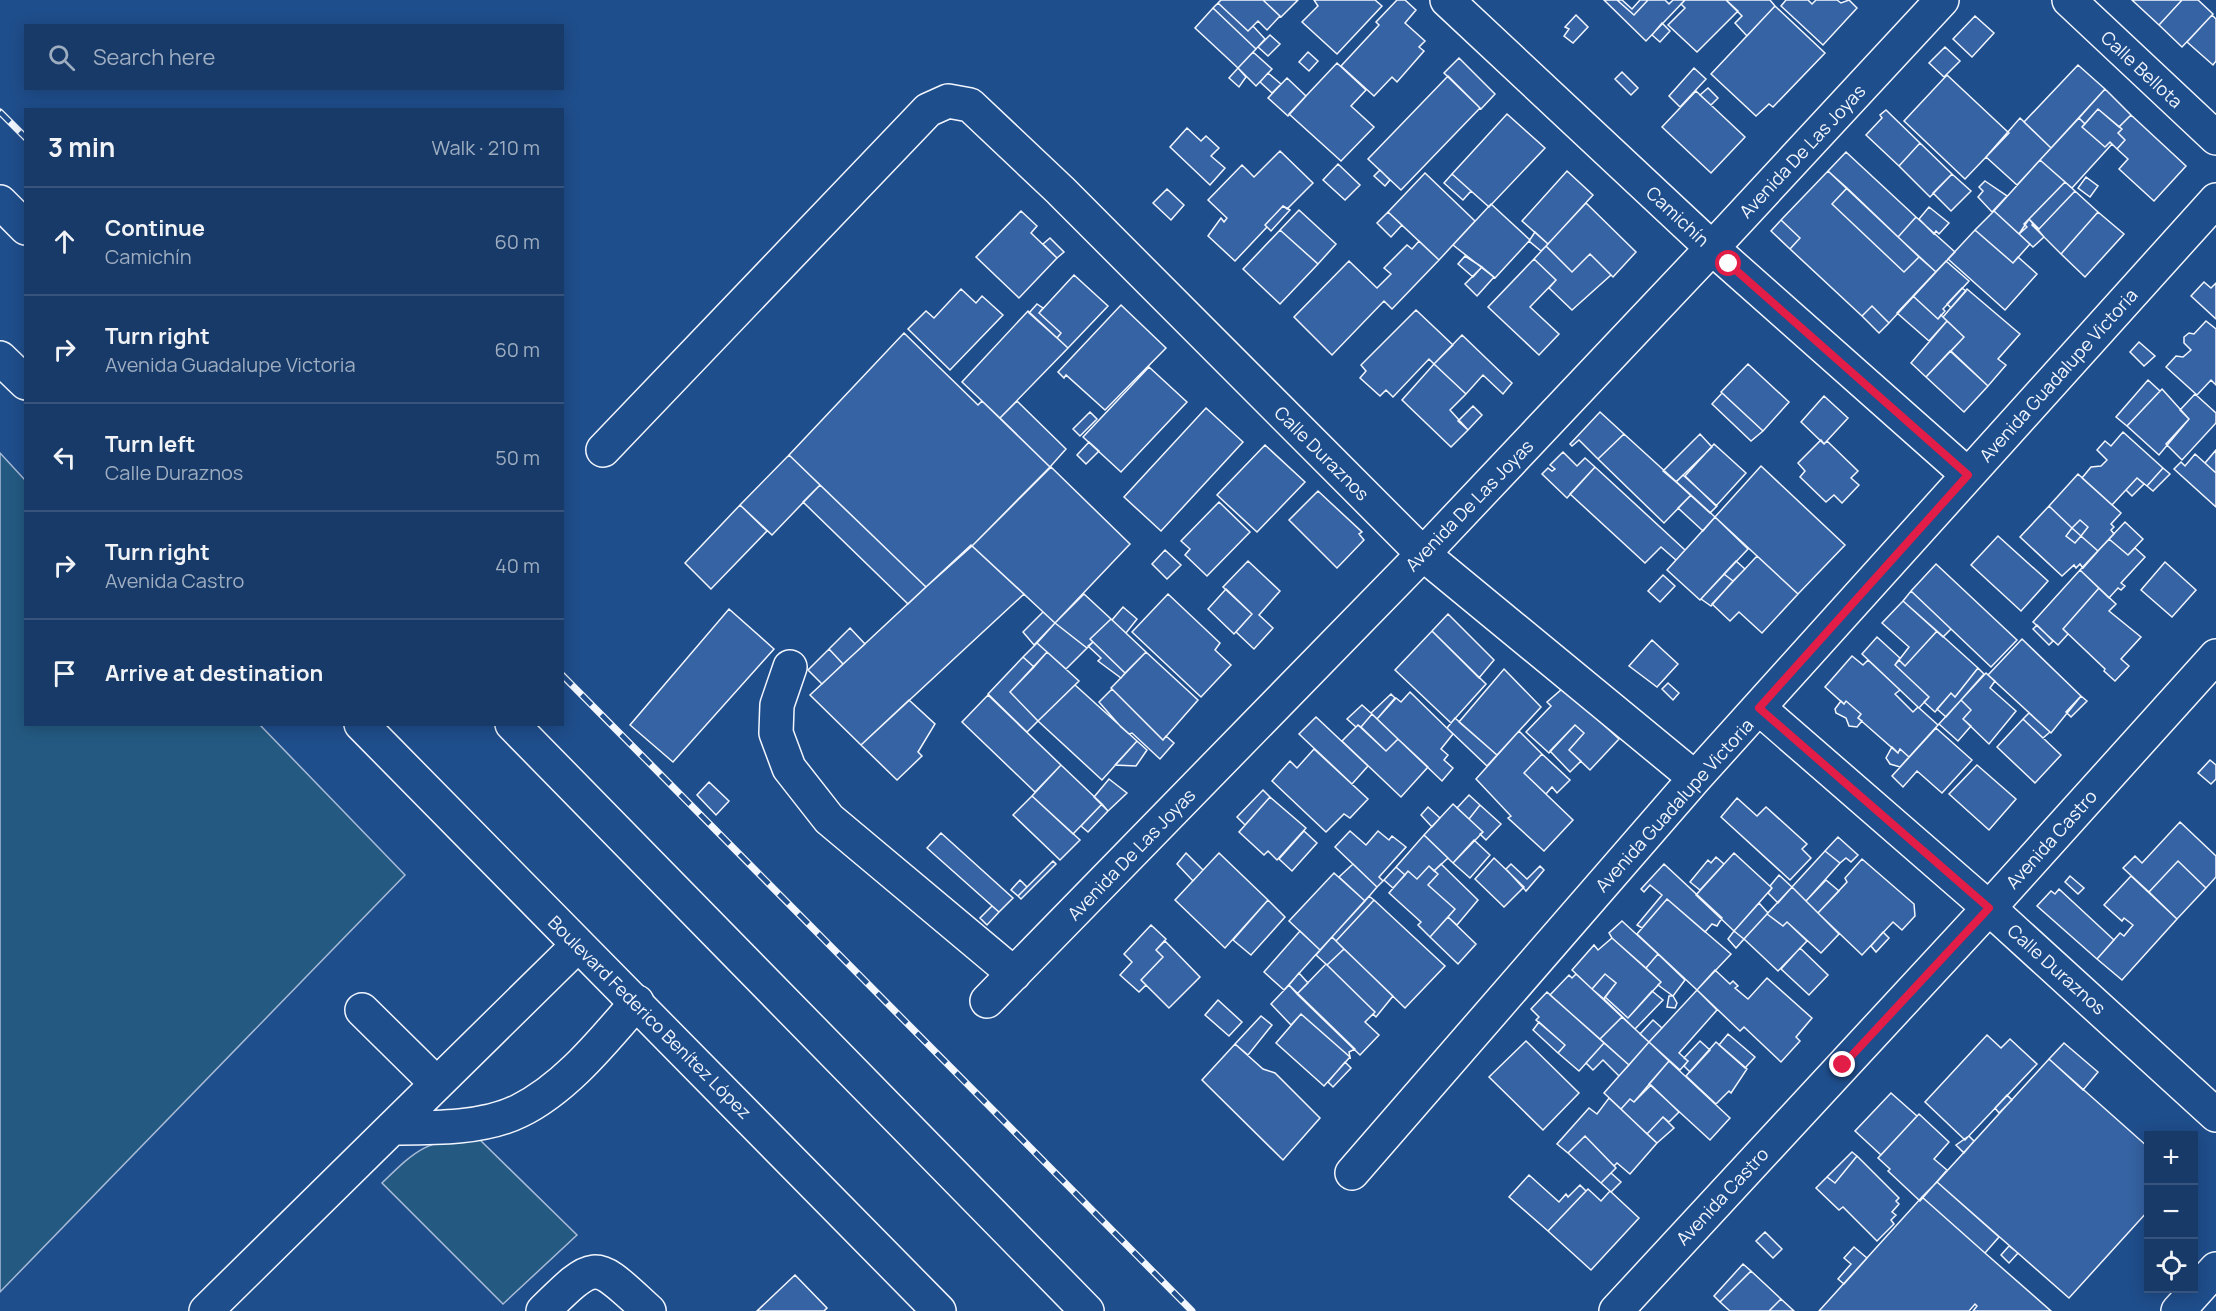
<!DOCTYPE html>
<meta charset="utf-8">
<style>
:root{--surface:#173a69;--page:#244571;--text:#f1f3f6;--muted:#9eadc0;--line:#36547d}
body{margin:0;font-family:Manrope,sans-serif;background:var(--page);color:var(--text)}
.controls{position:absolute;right:18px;bottom:18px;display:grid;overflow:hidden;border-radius:0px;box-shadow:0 3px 15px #0003}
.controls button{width:54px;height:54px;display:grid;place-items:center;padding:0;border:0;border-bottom:2px solid var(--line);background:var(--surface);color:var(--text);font:30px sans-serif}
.stop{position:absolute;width:18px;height:18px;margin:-14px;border:4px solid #e11d48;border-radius:50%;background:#fff}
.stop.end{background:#e11d48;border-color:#fff;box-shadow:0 2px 6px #0008}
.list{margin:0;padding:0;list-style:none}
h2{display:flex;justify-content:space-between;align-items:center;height:78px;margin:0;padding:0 24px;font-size:26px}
h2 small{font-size:20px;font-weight:400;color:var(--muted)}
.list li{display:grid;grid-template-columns:39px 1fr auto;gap:18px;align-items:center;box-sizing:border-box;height:108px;padding:0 24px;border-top:2px solid var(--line)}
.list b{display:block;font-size:22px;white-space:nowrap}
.list p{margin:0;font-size:20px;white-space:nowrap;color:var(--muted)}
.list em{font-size:20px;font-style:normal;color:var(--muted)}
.icon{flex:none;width:33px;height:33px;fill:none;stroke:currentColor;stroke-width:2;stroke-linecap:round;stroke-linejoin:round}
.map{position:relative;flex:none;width:2216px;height:1311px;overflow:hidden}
.search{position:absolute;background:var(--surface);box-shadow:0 3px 15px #0003;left:24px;top:24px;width:540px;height:66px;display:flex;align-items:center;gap:15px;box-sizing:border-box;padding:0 21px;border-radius:0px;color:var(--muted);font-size:22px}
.panel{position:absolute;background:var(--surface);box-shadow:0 3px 15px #0003;left:24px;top:108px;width:540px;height:618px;border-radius:0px}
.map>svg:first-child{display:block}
.green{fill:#245a82;stroke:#a8bbd7;stroke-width:1.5}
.building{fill:#3563a3;stroke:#f2f6ff;stroke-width:1.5}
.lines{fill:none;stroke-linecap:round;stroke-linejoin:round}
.minor-casing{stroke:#f2f6ff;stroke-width:36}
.major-casing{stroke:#f2f6ff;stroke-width:36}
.minor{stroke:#1f4e8c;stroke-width:33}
.major{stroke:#1f4e8c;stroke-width:33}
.rail-casing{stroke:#f2f6ff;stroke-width:7}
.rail{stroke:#1f4e8c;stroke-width:4.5;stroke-dasharray:14;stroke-linecap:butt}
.route{stroke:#e11d48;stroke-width:8}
.labels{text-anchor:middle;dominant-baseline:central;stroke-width:4.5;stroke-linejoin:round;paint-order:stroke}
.street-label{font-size:18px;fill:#f2f6ff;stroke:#1f4e8c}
</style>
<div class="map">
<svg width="2216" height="1311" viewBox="0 0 2216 1311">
<rect width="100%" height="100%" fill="#1f4e8c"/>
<path class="green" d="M 0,453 L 25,480 L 26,724 L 260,725 L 405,875 L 0,1292 Z
M 477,1137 L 577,1235 L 503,1304 L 382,1183 C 418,1148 425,1141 477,1137 Z"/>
<path class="building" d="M 1221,0 L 1263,0 L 1280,16 L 1267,30 L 1258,21 L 1248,31 L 1218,3 Z
M 1263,0 L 1298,0 L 1281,17 Z
M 1375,0 L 1382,6 L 1337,54 L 1302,22 L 1318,6 L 1314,0 Z
M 1397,0 L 1405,0 L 1416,10 L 1405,23 L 1425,41 L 1419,47 L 1424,51 L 1397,82 L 1392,77 L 1374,96 L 1341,66 L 1379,25 L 1376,22 Z
M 1604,0 L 1617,0 L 1634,15 L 1648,0 L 1665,0 L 1669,4 L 1673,0 L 1685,0 L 1646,41 Z
M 1617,0 L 1622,0 L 1632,9 L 1640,0 L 1648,0 L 1634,15 Z
M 1685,0 L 1726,0 L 1738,11 L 1697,52 L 1668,25 L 1685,8 L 1681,4 Z
M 1726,0 L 1770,0 L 1775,6 L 1747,36 L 1735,23 L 1742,16 Z
M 1786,0 L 1808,0 L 1812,4 L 1816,0 L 1837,0 L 1841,3 L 1849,0 L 1857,8 L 1823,45 L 1781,6 Z
M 2132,0 L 2182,0 L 2159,25 Z
M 2182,0 L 2198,0 L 2213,14 L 2182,47 L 2159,25 Z
M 1218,3 L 1248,31 L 1253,26 L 1265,39 L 1256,49 L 1213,8 Z
M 1775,6 L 1825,53 L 1773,107 L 1769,104 L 1756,116 L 1711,74 Z
M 1213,8 L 1256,49 L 1238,68 L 1195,28 Z
M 1576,15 L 1588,27 L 1573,43 L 1564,36 L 1569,29 L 1565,27 Z
M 2212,15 L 2216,19 L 2216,61 L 2213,65 L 2187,42 Z
M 1975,16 L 1994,33 L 1972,57 L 1953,39 Z
M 1662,23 L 1670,31 L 1660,42 L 1652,35 Z
M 1270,35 L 1280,44 L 1268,56 L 1258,47 Z
M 1945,47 L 1960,61 L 1944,77 L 1929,63 Z
M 1253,52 L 1272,69 L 1256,86 L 1238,68 Z
M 1308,52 L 1318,61 L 1309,71 L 1299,62 Z
M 1459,58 L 1495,94 L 1481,109 L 1444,73 Z
M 1337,63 L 1366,90 L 1351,106 L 1374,127 L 1341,161 L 1289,114 Z
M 2078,65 L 2105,89 L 2051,148 L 2024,122 Z
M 1238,68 L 1246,77 L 1239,87 L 1229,78 Z
M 1694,68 L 1706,79 L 1680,107 L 1669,96 Z
M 1622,72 L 1638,88 L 1631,95 L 1615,79 Z
M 1268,73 L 1281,84 L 1272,93 L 1260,82 Z
M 1947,75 L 2009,133 L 1965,179 L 1904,121 Z
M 1448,76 L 1480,108 L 1401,190 L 1368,159 Z
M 1287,78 L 1306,96 L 1288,116 L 1268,98 Z
M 1708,88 L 1718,98 L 1711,105 L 1700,95 Z
M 2105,89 L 2131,115 L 2119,127 L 2098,109 L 2085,124 L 2079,118 Z
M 1696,91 L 1745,137 L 1711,173 L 1662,127 Z
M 2098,109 L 2122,129 L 2118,133 L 2125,140 L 2117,149 L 2110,142 L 2105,147 L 2082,127 Z
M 1886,110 L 1920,143 L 1899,166 L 1866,135 L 1882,118 L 1880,115 Z
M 1507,114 L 1545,148 L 1489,207 L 1452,174 Z
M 2131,115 L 2186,166 L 2154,201 L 2119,169 L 2128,159 L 2117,149 L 2125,140 L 2118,133 L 2122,129 L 2119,127 Z
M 2020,118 L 2051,148 L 2017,185 L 1986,157 Z
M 2079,118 L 2085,124 L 2082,127 L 2105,147 L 2110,142 L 2112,144 L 2072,188 L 2040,160 Z
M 1187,128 L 1201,141 L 1206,136 L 1219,148 L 1211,156 L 1225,168 L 1210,185 L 1170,147 Z
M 1920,143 L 1952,174 L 1930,197 L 1899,166 Z
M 1280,151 L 1313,183 L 1287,209 L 1283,206 L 1265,225 L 1267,227 L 1235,261 L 1208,236 L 1221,218 L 1224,222 L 1227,218 L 1208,200 L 1242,165 L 1254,177 Z
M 1846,152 L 1916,217 L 1898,237 L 1828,171 Z
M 2040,160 L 2065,182 L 2024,224 L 2027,227 L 2019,234 L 1994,211 Z
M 1338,164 L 1360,185 L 1345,200 L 1323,180 Z
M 1380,170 L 1390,180 L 1385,186 L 1374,176 Z
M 1567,171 L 1593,195 L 1548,244 L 1522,221 Z
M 1828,171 L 1847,188 L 1832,204 L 1904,272 L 1919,257 L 1936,272 L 1889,323 L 1872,306 L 1862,316 L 1790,249 L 1800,238 L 1781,220 Z
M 1425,173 L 1475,221 L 1439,260 L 1388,212 Z
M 1452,174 L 1471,191 L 1463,200 L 1444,183 Z
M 1952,174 L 1971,191 L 1951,211 L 1933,193 Z
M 2086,177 L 2098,186 L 2090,197 L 2078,188 Z
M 1985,181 L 2007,196 L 1992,212 L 1978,197 L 1983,191 L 1979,187 Z
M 2065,182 L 2075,191 L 2039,229 L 2029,219 Z
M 1847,188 L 1919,257 L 1904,272 L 1832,204 Z
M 1167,189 L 1184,205 L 1171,220 L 1153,203 Z
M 2075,191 L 2098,212 L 2061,254 L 2032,225 L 2033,223 L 2039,229 Z
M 1586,203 L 1636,252 L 1613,277 L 1590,254 L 1572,272 L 1546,246 Z
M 1491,204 L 1530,240 L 1495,278 L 1453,245 Z
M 1283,206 L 1290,210 L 1271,231 L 1265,225 Z
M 1929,207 L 1949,223 L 1939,234 L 1936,231 L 1934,234 L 1919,219 Z
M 1299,210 L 1336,244 L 1318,264 L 1280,230 Z
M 1021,211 L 1037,226 L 1031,233 L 1057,258 L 1019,298 L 976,257 Z
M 1994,211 L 2030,244 L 2013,263 L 1975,230 Z
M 1388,212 L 1402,225 L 1391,237 L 1377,223 Z
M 2098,212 L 2124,234 L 2085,277 L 2061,254 Z
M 1916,217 L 1955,252 L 1936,272 L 1898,237 Z
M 2029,219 L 2044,237 L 2033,247 L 2019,234 Z
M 1781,220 L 1800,238 L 1790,249 L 1771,231 Z
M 1280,230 L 1318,264 L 1280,304 L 1243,269 Z
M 1975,230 L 2013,263 L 2018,257 L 2037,274 L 2005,310 L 1948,259 Z
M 1535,232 L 1548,244 L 1541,251 L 1529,241 Z
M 1050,238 L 1064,252 L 1057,258 L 1043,244 Z
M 1419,241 L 1439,260 L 1392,309 L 1384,301 L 1332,355 L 1294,317 L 1349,261 L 1377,288 L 1391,274 L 1384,268 L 1407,245 L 1412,249 Z
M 1546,246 L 1572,272 L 1590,254 L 1611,275 L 1572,310 L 1549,288 L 1556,280 L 1534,259 Z
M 1465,256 L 1482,267 L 1473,277 L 1458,264 Z
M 1534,259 L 1556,280 L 1530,307 L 1559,334 L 1539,355 L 1488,307 Z
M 1946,261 L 1969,281 L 1943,309 L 1945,311 L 1938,319 L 1913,296 Z
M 1482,267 L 1494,277 L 1477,296 L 1465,284 Z
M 1074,275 L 1108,306 L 1068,348 L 1057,338 L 1061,333 L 1039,313 Z
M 2204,282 L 2211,288 L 2216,283 L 2216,319 L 2191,296 Z
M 1962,288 L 1966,291 L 1951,308 L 1947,304 Z
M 961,289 L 976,303 L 982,296 L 1003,315 L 950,370 L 908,329 L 926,311 L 934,318 Z
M 1967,289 L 2020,334 L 1998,359 L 2006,365 L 1988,386 L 1951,351 L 1964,337 L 1943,317 Z
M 1913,296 L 1938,319 L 1941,315 L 1947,321 L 1929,341 L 1897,313 Z
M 1037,304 L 1043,308 L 1039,313 L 1061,333 L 1057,338 L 1029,313 Z
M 1121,305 L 1166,348 L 1105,410 L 1066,375 L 1064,378 L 1058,372 Z
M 1872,306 L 1889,323 L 1879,333 L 1862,316 Z
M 1416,310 L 1453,345 L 1434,364 L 1429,359 L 1393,397 L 1386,390 L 1380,396 L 1360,378 L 1366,371 L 1361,365 Z
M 1028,311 L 1068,348 L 1000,418 L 962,382 Z
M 1947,321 L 1964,337 L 1926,377 L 1911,363 Z
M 2206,321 L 2216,329 L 2216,385 L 2211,380 L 2197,395 L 2166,367 L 2176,356 L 2183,357 L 2191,350 L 2184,343 L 2184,337 L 2189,333 L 2194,334 Z
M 904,333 L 978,405 L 982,401 L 1050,467 L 972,546 L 926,587 L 789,455 Z
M 1462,335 L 1512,383 L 1503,394 L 1483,375 L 1466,394 L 1434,364 Z
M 2139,342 L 2155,356 L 2144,366 L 2130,352 Z
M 1950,351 L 1988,386 L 1964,412 L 1926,377 Z
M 1434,364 L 1466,394 L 1450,410 L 1468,430 L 1451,447 L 1402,400 Z
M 1748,364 L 1789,402 L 1763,431 L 1721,392 Z
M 1149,367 L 1187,402 L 1121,472 L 1083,437 Z
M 2148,380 L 2160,391 L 2127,426 L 2116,417 Z
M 2162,389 L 2189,419 L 2159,455 L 2127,426 Z
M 1722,393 L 1763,431 L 1751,441 L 1712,404 Z
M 2195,394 L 2216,413 L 2216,423 L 2182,460 L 2166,444 L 2189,419 L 2180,410 Z
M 1824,396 L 1848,418 L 1824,444 L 1801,422 Z
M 1017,401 L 1066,449 L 1050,467 L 1000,418 Z
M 1473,406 L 1482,415 L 1468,430 L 1458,421 Z
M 1206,408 L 1243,442 L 1161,531 L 1124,497 Z
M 1090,412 L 1097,419 L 1080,436 L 1073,429 Z
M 1600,412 L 1624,434 L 1598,459 L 1579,440 L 1572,446 L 1570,444 Z
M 2123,432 L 2163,468 L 2147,486 L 2137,478 L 2112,505 L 2082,478 L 2091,467 L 2101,466 L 2107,460 L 2097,450 L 2105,441 L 2111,446 Z
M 1624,434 L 1691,495 L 1664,523 L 1598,459 Z
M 1700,434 L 1712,447 L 1676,482 L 1663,471 Z
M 1821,440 L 1824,444 L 1827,441 L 1858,471 L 1851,478 L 1859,485 L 1842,503 L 1834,495 L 1826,502 L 1800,477 L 1805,471 L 1798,463 Z
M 1089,442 L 1099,451 L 1086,464 L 1077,455 Z
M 1714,444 L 1746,473 L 1716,506 L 1685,476 Z
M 1265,445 L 1305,482 L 1257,532 L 1217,495 Z
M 2216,450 L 2216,473 L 2205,463 Z
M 1563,452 L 1577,466 L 1585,458 L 1595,467 L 1567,498 L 1542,474 L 1548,468 L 1552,471 L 1555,469 L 1550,465 Z
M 2195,454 L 2216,473 L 2216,507 L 2174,469 L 2181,462 L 2185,466 Z
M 789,455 L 820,485 L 772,535 L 740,505 Z
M 1761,466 L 1845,545 L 1798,594 L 1715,517 Z
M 1051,467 L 1130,544 L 1055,623 L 972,546 Z
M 1595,467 L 1685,550 L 1676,560 L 1661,547 L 1645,563 L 1570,494 Z
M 2163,468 L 2170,474 L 2153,491 L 2147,486 Z
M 2078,474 L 2121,513 L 2111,524 L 2114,527 L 2111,530 L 2114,534 L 2098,551 L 2081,536 L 2088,527 L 2080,520 L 2072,528 L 2049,506 Z
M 1683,475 L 1717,506 L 1710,513 L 1676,482 Z
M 2137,478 L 2144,484 L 2132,496 L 2126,490 Z
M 820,485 L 926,587 L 908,604 L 803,502 Z
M 1318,491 L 1362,532 L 1359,534 L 1364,540 L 1337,568 L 1289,520 Z
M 1691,495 L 1715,517 L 1703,531 L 1678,508 Z
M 1219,502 L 1250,532 L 1207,576 L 1185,555 L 1190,549 L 1181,541 Z
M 740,505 L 767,531 L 711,589 L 685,563 Z
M 2049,506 L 2072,528 L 2066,536 L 2075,543 L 2081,536 L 2098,551 L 2083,568 L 2080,564 L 2076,568 L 2074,565 L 2062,576 L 2020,537 Z
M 1715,517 L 1748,549 L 1700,600 L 1667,570 Z
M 2080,520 L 2088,527 L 2081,536 L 2072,528 Z
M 2125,522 L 2143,539 L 2128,555 L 2109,539 Z
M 2072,528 L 2081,536 L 2075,543 L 2066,536 Z
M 1998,536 L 2048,581 L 2021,611 L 1971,565 Z
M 2109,539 L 2128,555 L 2135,548 L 2145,557 L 2121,583 L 2125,586 L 2121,590 L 2118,588 L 2109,598 L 2080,570 Z
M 971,545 L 1024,594 L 861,745 L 810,695 Z
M 1165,550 L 1181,565 L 1167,579 L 1152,564 Z
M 1757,556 L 1798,594 L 1762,633 L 1739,612 L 1730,621 L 1712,604 Z
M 1248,561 L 1280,591 L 1259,615 L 1273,628 L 1254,649 L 1236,632 L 1252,614 L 1223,587 Z
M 1736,561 L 1745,569 L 1733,581 L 1724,574 Z
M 2165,562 L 2196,590 L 2172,617 L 2141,590 Z
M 1936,564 L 2017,640 L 1991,667 L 1911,591 Z
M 2080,570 L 2099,588 L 2063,629 L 2068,634 L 2058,645 L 2033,622 Z
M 1724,574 L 1733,581 L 1711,606 L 1701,599 Z
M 1663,575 L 1675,586 L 1660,602 L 1648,591 Z
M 2099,588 L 2116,604 L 2109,611 L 2141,637 L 2121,659 L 2129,666 L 2115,681 L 2104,671 L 2105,669 L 2063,629 Z
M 1226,589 L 1252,614 L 1234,634 L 1208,609 Z
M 1911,591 L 1951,629 L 1943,637 L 1903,601 Z
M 1084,594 L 1111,619 L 1090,639 L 1093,642 L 1087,648 L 1055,623 Z
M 1168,594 L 1220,643 L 1215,650 L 1231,665 L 1201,697 L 1132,632 Z
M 1903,601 L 1937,631 L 1905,666 L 1899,660 L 1909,647 L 1882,623 Z
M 1123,607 L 1137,619 L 1126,633 L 1112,620 Z
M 729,609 L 774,649 L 673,762 L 630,725 Z
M 1043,612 L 1055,623 L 1034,645 L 1023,632 Z
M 1448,614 L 1494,660 L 1479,678 L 1432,631 Z
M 1111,619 L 1146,652 L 1125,673 L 1090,639 Z
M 1055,623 L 1087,648 L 1066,669 L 1037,643 Z
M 2037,625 L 2053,641 L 2049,645 L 2033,629 Z
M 850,628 L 865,644 L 843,664 L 829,649 Z
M 1432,631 L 1486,684 L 1451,723 L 1395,670 Z
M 1937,631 L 1978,668 L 1955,697 L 1951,693 L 1935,712 L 1924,702 L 1929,697 L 1895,665 L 1899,660 L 1905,666 Z
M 1877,637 L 1900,658 L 1895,665 L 1929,697 L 1919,708 L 1862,654 Z
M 2022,639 L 2081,696 L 2051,733 L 1988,675 Z
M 1652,640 L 1678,664 L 1657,687 L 1629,666 Z
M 1093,642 L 1125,673 L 1121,678 L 1098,661 L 1101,658 L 1088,646 Z
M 1037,643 L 1047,652 L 1034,667 L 1023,657 Z
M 829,649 L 843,664 L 822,684 L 808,670 Z
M 1047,652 L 1079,681 L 1038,721 L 1010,692 Z
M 1146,652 L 1198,700 L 1163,740 L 1111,688 Z
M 1852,656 L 1863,665 L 1868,660 L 1900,690 L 1895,694 L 1913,712 L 1918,707 L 1938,725 L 1909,757 L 1900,749 L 1898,753 L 1858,718 L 1861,714 L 1846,701 L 1844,704 L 1825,687 Z
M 1023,657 L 1034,667 L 1010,692 L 1038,721 L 1027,732 L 988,694 Z
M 1978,668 L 1984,674 L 1946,717 L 1937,709 L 1951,693 L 1955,697 Z
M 1504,669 L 1541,707 L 1497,755 L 1459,722 Z
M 1986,673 L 1995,681 L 1990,688 L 2016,711 L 1989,744 L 1963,719 L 1971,710 L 1961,700 Z
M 1569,683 L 1582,705 L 1619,739 L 1590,770 L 1569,750 L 1584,733 L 1575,725 L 1549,753 L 1526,732 L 1551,706 L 1547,702 Z
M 1668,683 L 1679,693 L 1673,700 L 1662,689 Z
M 1075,685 L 1137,741 L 1102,780 L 1038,721 Z
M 1112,689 L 1163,740 L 1166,736 L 1174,743 L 1160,759 L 1132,733 L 1129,734 L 1121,727 L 1099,702 Z
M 1410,692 L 1453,734 L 1441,749 L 1448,755 L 1444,760 L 1453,768 L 1442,781 L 1377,719 L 1396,698 L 1401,702 Z
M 1391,694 L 1395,698 L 1377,719 L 1371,713 Z
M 988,695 L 1061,765 L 1035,792 L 962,722 Z
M 2081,696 L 2087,701 L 2071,717 L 2066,712 Z
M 909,700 L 935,724 L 918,752 L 922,756 L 897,780 L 861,745 Z
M 1961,700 L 1971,710 L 1963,719 L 1971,726 L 1958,741 L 1939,724 Z
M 1841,701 L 1844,704 L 1846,701 L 1861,714 L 1858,718 L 1862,721 L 1857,727 L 1849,726 L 1846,718 L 1836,713 L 1835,709 Z
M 1362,705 L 1372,714 L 1361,727 L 1358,725 L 1356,727 L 1347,719 Z
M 2029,713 L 2050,732 L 2043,738 L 2023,719 Z
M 1372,714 L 1398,739 L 1386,751 L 1361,727 Z
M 1316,717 L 1368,766 L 1352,784 L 1299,734 Z
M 1455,718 L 1497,755 L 1487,766 L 1447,728 Z
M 2023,719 L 2061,755 L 2035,783 L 1997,747 Z
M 1358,725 L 1386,751 L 1398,739 L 1428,767 L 1401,797 L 1342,741 Z
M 1575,725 L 1584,733 L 1569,750 L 1581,761 L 1570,772 L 1550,751 Z
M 1936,728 L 1972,760 L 1942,793 L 1917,771 L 1903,787 L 1892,776 Z
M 1519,731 L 1542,754 L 1524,773 L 1573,820 L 1544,851 L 1508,818 L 1511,816 L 1476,779 Z
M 1137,741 L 1147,750 L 1136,766 L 1115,765 Z
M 1892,747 L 1898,753 L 1900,749 L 1909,757 L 1900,767 L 1890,764 L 1886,758 Z
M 1314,749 L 1368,799 L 1350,818 L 1344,814 L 1326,832 L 1272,781 L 1290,761 L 1297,768 Z
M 1542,754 L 1570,780 L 1557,793 L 1552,787 L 1546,794 L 1524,773 Z
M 2210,760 L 2216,765 L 2216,779 L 2211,784 L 2198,773 Z
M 1061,765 L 1102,804 L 1073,834 L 1032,796 Z
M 1977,765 L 2016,799 L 1989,830 L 1949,794 Z
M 1109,779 L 1127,793 L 1108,811 L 1094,797 Z
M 709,782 L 729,801 L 716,815 L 697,795 Z
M 1263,790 L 1270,797 L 1245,825 L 1237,817 Z
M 1469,795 L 1480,805 L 1469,819 L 1457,808 Z
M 1032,796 L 1080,840 L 1060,860 L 1013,815 Z
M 1270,797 L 1306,828 L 1277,860 L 1268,851 L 1264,855 L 1239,832 Z
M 1737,798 L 1757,816 L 1766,807 L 1807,844 L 1802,849 L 1811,858 L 1790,880 L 1721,817 Z
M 1102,804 L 1108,811 L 1088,832 L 1081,826 Z
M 1453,804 L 1483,832 L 1453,863 L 1424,835 Z
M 1480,805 L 1501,824 L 1486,840 L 1480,834 L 1483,832 L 1469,819 Z
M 1428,807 L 1440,818 L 1432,827 L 1421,815 Z
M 2180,822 L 2216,856 L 2216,877 L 2206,888 L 2178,861 L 2149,892 L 2123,868 L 2135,856 L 2142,863 Z
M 1304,831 L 1317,843 L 1292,871 L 1279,859 Z
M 1350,831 L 1366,845 L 1378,831 L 1389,840 L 1392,836 L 1406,847 L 1379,877 L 1383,881 L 1377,887 L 1335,847 Z
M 941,833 L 1013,898 L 999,912 L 927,848 Z
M 1424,835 L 1448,858 L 1434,871 L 1429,866 L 1417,879 L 1408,871 L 1405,875 L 1396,867 Z
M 1838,837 L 1858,855 L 1851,862 L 1846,858 L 1840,863 L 1825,851 Z
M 1474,840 L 1490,855 L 1470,878 L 1453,863 Z
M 1825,851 L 1840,863 L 1806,901 L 1792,887 Z
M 1186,853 L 1203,870 L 1193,881 L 1177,864 Z
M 1219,853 L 1268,900 L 1225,948 L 1175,900 Z
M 1734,853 L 1772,888 L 1734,931 L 1696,895 Z
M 1716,857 L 1724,864 L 1700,890 L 1690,882 L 1708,860 L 1711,863 Z
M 1494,858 L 1524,887 L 1504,907 L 1475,879 Z
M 1862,859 L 1914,904 L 1915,916 L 1902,930 L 1893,922 L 1862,955 L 1818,913 L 1847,882 L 1845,878 Z
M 1053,861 L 1056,864 L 1021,899 L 1018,896 Z
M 2178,861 L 2206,888 L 2177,919 L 2149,892 Z
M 1353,864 L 1377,887 L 1365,901 L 1339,877 Z
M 1441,864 L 1478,900 L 1457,925 L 1448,917 L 1455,909 L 1428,885 L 1438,874 L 1434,871 Z
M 1511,864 L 1527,879 L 1540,866 L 1544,870 L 1526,891 L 1506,869 Z
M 1664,864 L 1722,918 L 1717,926 L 1712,924 L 1705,932 L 1667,899 L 1642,928 L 1637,925 L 1662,895 L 1650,885 L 1644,892 L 1641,889 Z
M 1429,866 L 1438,874 L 1428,885 L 1455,909 L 1430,937 L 1418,925 L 1421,922 L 1389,893 L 1408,871 L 1417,879 Z
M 1396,867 L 1405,875 L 1393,888 L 1384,880 Z
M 1334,873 L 1365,901 L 1320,950 L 1289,921 Z
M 1779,875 L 1792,887 L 1778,903 L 1768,893 L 1772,888 L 1770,886 Z
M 2070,876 L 2084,888 L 2078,894 L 2065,882 Z
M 2131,876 L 2177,919 L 2122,980 L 2097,959 L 2120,933 L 2124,936 L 2133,925 L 2124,918 L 2122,921 L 2104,905 Z
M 1020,880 L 1027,887 L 1018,896 L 1011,890 Z
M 1826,880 L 1839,891 L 1818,913 L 1806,901 Z
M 1792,887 L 1839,934 L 1821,953 L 1787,922 L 1783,926 L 1767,914 Z
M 2059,889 L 2114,940 L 2097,959 L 2037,906 L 2051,891 L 2055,894 Z
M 1369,896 L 1374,900 L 1336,941 L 1332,937 Z
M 1667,899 L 1731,954 L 1697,990 L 1637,934 Z
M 1268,900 L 1285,917 L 1251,955 L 1233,940 Z
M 1374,900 L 1445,966 L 1405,1008 L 1336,941 Z
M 1759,903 L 1768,913 L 1744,939 L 1734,931 Z
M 992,906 L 999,912 L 987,925 L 980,918 Z
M 1767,914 L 1783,926 L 1787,922 L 1807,941 L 1778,971 L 1744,939 Z
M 1448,917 L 1476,944 L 1458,964 L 1430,937 Z
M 1622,921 L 1658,954 L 1646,968 L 1612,938 L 1609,933 Z
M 1151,925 L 1166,939 L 1156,950 L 1163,957 L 1141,980 L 1146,985 L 1139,992 L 1120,975 L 1132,962 L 1124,954 Z
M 1300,931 L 1320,950 L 1284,990 L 1264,972 Z
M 1734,931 L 1744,939 L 1736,948 L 1728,939 Z
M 1883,932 L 1889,938 L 1876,952 L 1871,946 Z
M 1332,937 L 1344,949 L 1327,965 L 1316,955 Z
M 1612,938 L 1661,982 L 1628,1018 L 1605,997 L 1616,983 L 1605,974 L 1592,989 L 1572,970 L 1594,945 L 1598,950 Z
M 1165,941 L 1200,977 L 1169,1008 L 1141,980 L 1163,957 L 1156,950 Z
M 1800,948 L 1828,975 L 1809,995 L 1781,969 Z
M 1344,949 L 1393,996 L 1376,1017 L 1373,1014 L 1375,1012 L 1327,965 Z
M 1658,954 L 1685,980 L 1673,996 L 1658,985 L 1661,982 L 1646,968 Z
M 1326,964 L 1375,1012 L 1365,1022 L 1379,1035 L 1360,1055 L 1297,994 Z
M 1715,970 L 1730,984 L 1733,981 L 1738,986 L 1735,988 L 1748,999 L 1767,978 L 1812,1018 L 1796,1037 L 1800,1041 L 1781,1062 L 1744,1027 L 1740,1031 L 1697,990 Z
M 1299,973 L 1308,983 L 1297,994 L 1289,985 Z
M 1576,974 L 1622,1017 L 1600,1039 L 1550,995 L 1569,975 L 1572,978 Z
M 1605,974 L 1616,983 L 1604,999 L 1592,989 Z
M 1289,985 L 1355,1049 L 1349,1052 L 1350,1057 L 1301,1014 L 1291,1025 L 1271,1004 Z
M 1697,990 L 1717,1010 L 1679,1053 L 1688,1061 L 1680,1070 L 1649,1042 Z
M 1652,991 L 1663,1000 L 1635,1029 L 1604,999 L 1605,997 L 1628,1018 Z
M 1547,992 L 1604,1043 L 1579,1071 L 1558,1053 L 1565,1045 L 1536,1020 L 1539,1017 L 1531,1009 Z
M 1669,996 L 1673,996 L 1677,1003 L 1675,1008 L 1667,1007 Z
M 1218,1000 L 1242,1022 L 1229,1036 L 1205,1015 Z
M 1301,1014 L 1350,1057 L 1324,1086 L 1276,1043 Z
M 1261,1016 L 1272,1025 L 1248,1055 L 1235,1044 Z
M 1622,1017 L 1649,1042 L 1629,1065 L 1600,1039 Z
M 1653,1020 L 1662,1028 L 1649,1042 L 1640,1034 Z
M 1539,1022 L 1565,1045 L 1558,1053 L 1533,1030 Z
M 1728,1034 L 1755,1057 L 1745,1068 L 1719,1045 Z
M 1987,1035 L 2001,1048 L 2010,1039 L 2037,1064 L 1965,1140 L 1925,1102 Z
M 1526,1041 L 1579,1093 L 1543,1130 L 1489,1077 Z
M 1700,1041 L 1710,1050 L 1690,1072 L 1684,1066 L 1688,1061 L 1684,1058 Z
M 1649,1042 L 1669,1061 L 1634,1102 L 1630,1099 L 1621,1109 L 1604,1093 Z
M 1716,1042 L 1747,1069 L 1731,1093 L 1729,1091 L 1716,1104 L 1686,1076 Z
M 1604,1043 L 1629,1065 L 1619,1076 L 1603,1060 L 1593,1070 L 1586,1063 Z
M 2064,1043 L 2098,1072 L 2083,1090 L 2049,1059 Z
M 1235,1044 L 1263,1069 L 1275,1073 L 1320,1118 L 1283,1160 L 1202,1080 Z
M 2049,1059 L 2148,1147 L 2148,1211 L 2069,1298 L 1937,1182 Z
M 1669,1061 L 1730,1118 L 1710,1140 L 1649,1084 Z
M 1345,1062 L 1351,1068 L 1333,1087 L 1328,1082 Z
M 1651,1085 L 1679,1112 L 1669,1122 L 1663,1117 L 1647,1134 L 1621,1109 L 1630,1099 L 1634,1102 Z
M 1891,1093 L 1917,1116 L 1881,1155 L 1855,1131 Z
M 2007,1095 L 2012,1100 L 1999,1113 L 1995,1108 Z
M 1609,1098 L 1657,1143 L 1630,1174 L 1617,1163 L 1614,1166 L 1585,1136 L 1568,1153 L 1557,1144 L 1589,1108 L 1597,1114 Z
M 1919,1114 L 1949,1142 L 1934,1159 L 1947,1170 L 1920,1201 L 1888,1171 L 1890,1169 L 1878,1158 Z
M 1663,1117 L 1674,1128 L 1657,1143 L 1647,1134 Z
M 1585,1136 L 1616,1168 L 1601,1183 L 1568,1153 Z
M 1969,1136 L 1974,1141 L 1964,1153 L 1956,1145 Z
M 1852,1152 L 1857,1156 L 1835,1183 L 1827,1177 Z
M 1857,1156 L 1899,1198 L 1896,1201 L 1899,1204 L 1892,1212 L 1896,1215 L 1891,1220 L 1894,1224 L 1877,1241 L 1843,1207 L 1839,1210 L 1816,1188 L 1827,1177 L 1835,1183 Z
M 1611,1173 L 1621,1182 L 1611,1192 L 1601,1183 Z
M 1529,1175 L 1559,1202 L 1566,1194 L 1568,1197 L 1580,1185 L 1586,1191 L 1548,1231 L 1509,1197 Z
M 1937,1182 L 1999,1237 L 1985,1253 L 1922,1197 Z
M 1588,1189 L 1601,1201 L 1610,1191 L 1639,1218 L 1591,1270 L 1548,1231 Z
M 1922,1197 L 1985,1253 L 2051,1311 L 1973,1311 L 1977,1306 L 1975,1304 L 1969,1311 L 1819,1311 Z
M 1765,1232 L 1782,1249 L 1773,1258 L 1756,1241 Z
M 2009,1246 L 2018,1253 L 2009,1263 L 2001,1255 Z
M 1854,1247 L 1867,1258 L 1844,1284 L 1838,1279 L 1851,1264 L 1844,1258 Z
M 1743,1264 L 1751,1271 L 1720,1302 L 1714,1296 Z
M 1751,1271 L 1781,1299 L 1769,1311 L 1730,1311 L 1720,1302 Z
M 795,1275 L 827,1308 L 824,1311 L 757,1311 Z
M 1781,1299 L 1794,1311 L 1769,1311 Z"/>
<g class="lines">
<g class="minor-casing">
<path id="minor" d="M 1447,0 L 1712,248 L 1968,475
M 2069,0 L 2216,138
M 603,450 L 928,110 L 948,101 L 970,105 L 1060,190 L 1423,554 L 1695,778
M 790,667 L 777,705 L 776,733 L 789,768 L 829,819 L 1014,974
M 1759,708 L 1989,908 L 2216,1115
M 987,1001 L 1423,554 L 1712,248 L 1942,0
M 362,1010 L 436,1083
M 392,1128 C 431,1128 483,1129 519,1111 C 566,1088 603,1041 637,1002
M 1352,1173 L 1695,778 L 2216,200
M 206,1311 L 578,945
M 543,1311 C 598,1257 594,1261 649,1311
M 1616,1311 L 1989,908 L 2216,656
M 2178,1311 L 2216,1269"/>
</g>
<g class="major-casing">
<path id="major" d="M 0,202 L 26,228
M 0,358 L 26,383
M 361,724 L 939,1311
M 512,724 L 1087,1311"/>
</g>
<use href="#minor" class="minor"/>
<use href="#major" class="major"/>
<g class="rail-casing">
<path id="rail" d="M 0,112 L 26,138
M 562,675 L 1192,1311"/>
</g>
<use href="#rail" class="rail"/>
</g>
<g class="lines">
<path class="route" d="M 1729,264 L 1968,475 L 1759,708 L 1989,908 L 1843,1065"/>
</g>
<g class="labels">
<g class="street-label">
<text transform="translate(2142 69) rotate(43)">Calle Bellota</text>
<text transform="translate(1802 151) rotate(-47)">Avenida De Las Joyas</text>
<text transform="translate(1678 216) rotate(43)">Camichín</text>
<text transform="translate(2058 375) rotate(-48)">Avenida Guadalupe Victoria</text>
<text transform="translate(1322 453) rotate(45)">Calle Duraznos</text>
<text transform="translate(1469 505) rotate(-46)">Avenida De Las Joyas</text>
<text transform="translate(1674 805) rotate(-48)">Avenida Guadalupe Victoria</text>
<text transform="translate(2051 839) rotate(-48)">Avenida Castro</text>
<text transform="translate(1131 854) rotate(-46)">Avenida De Las Joyas</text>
<text transform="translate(2057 969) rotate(42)">Calle Duraznos</text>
<text transform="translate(650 1017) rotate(45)">Boulevard Federico Benítez López</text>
<text transform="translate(1722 1196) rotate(-47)">Avenida Castro</text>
</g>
</g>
</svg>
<div class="controls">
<button>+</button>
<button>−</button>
<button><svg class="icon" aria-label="locate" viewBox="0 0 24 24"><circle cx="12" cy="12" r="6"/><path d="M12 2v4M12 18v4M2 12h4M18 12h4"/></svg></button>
</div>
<div class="stop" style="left:1729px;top:264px"></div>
<div class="stop end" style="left:1843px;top:1065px"></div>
<div class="search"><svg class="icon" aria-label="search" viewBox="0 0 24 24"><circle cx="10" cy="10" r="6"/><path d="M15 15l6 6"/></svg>Search here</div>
<section class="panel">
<h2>3 min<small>Walk · 210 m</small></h2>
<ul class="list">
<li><svg class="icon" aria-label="ahead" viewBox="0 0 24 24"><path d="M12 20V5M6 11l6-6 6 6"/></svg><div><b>Continue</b><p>Camichín</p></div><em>60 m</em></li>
<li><svg class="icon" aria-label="right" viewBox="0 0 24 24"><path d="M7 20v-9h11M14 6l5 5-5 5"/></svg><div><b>Turn right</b><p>Avenida Guadalupe Victoria</p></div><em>60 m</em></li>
<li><svg class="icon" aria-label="left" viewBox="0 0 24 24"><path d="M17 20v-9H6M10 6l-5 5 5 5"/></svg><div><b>Turn left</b><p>Calle Duraznos</p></div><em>50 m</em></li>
<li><svg class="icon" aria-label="right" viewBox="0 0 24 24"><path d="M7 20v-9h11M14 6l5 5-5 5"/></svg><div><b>Turn right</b><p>Avenida Castro</p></div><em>40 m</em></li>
<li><svg class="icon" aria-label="arrive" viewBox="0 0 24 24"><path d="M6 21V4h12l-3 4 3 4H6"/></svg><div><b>Arrive at destination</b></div></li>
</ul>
</section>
</div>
